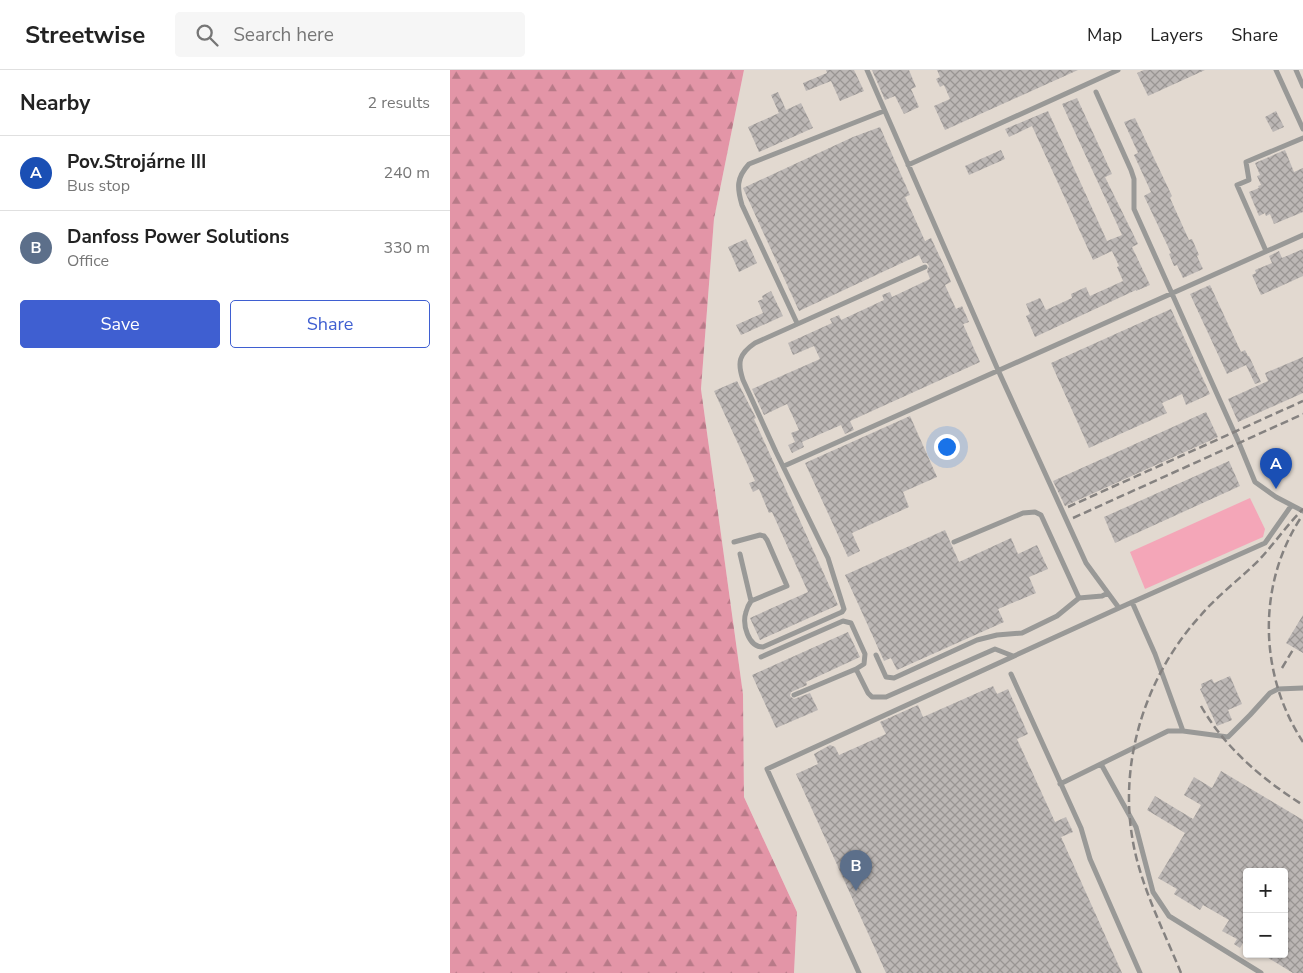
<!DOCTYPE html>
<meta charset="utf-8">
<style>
:root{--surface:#fff;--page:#f6f6f6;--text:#222;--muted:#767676;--line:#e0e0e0;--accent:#3f5fd1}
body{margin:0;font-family:"Nunito Sans",sans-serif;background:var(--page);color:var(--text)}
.controls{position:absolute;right:15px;bottom:15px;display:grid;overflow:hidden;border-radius:5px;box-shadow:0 1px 4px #0004}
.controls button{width:45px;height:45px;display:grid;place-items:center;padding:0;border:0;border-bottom:1px solid var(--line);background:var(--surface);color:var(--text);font:25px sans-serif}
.you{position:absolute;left:496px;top:376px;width:18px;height:18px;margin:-12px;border:4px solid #fff;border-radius:50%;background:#1a73e8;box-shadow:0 0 0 8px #1a73e833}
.badge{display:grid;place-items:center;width:32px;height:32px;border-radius:50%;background:var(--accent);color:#fff;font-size:16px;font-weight:700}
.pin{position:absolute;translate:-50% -41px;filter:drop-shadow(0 1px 2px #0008)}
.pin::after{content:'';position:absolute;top:26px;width:18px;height:15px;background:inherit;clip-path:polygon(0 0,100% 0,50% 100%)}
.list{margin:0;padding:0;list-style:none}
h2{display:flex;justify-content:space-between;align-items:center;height:65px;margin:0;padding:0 20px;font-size:21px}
h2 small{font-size:16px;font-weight:400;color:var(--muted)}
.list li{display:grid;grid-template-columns:32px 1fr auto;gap:15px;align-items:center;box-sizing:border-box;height:75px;padding:0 20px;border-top:1px solid var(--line)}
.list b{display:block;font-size:19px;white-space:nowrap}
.list p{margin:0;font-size:16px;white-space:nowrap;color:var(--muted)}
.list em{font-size:16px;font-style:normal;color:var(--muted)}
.actions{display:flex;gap:10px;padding:15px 20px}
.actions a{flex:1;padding:11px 0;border:1px solid var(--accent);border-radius:5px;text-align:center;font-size:18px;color:var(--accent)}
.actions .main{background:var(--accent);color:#fff}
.icon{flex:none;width:28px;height:28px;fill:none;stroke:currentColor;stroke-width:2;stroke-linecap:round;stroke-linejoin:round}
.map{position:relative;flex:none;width:853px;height:903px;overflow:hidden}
header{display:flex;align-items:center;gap:30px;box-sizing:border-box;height:70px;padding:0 25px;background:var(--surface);border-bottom:1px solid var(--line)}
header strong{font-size:24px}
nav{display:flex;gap:28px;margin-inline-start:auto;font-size:18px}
.search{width:350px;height:45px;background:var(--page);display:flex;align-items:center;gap:12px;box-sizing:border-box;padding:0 18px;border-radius:5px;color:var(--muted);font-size:19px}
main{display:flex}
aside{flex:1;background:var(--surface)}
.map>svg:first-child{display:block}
.built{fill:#e2d9d0;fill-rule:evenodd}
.grass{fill:#f4a6b8}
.forest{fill:url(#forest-firs)}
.building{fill:url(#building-cross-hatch)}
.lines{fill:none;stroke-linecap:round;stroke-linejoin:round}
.service{stroke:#999997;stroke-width:5}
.rail{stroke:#858280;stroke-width:2.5;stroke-dasharray:8 4;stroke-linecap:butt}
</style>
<header>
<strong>Streetwise</strong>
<div class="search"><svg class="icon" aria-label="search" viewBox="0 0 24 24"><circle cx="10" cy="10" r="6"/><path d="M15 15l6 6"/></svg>Search here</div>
<nav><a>Map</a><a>Layers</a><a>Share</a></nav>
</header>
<main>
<aside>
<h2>Nearby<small>2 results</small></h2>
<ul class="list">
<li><span class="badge" style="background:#1a4fb4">A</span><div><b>Pov.Strojárne III</b><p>Bus stop</p></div><em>240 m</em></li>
<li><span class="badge" style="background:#5c6f8a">B</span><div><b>Danfoss Power Solutions</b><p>Office</p></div><em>330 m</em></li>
</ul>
<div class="actions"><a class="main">Save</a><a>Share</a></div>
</aside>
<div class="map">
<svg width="853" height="903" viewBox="0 0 853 903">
<defs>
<pattern id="forest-firs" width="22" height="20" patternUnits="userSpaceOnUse" patternTransform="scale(1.25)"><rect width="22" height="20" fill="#e395a7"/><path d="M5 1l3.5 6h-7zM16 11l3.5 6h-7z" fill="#b87a88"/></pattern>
<pattern id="building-cross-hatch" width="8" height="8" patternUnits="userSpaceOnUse" patternTransform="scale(1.25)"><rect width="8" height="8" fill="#bcb7b5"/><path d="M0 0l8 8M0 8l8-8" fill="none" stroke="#999593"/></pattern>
</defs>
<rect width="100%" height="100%" fill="#eae6e2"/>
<path class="built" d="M 294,0 L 853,0 L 853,903 L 344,903 L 347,842 L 294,727 L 293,624 L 251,319 L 264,149 ZM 797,802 L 834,802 L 834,884 L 797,884 Z"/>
<path class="grass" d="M 800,428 L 815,459 L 813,467 L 695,519 L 680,482 Z"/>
<path class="forest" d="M 0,0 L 294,0 L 264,149 L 251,319 L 293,624 L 294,727 L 347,842 L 344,903 L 0,903 Z"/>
<path class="building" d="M 376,0 L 404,0 L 414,21 L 390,31 L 381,11 L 356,21 L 353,13 L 377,3 Z
M 422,0 L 459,0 L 466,17 L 461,19 L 469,37 L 454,44 L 445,26 L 435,30 Z
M 487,0 L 628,0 L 495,60 L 484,36 L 500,29 L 494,15 L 490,17 L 486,9 L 490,7 Z
M 694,0 L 755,0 L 698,26 L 687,3 Z
M 328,22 L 336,40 L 351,33 L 363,58 L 309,82 L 298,57 L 329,43 L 321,25 Z
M 627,28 L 662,104 L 655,107 L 688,174 L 682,177 L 700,215 L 686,221 L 686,220 L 585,267 L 576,246 L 580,244 L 576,234 L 590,228 L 596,240 L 622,228 L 621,224 L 636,217 L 640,226 L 673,211 L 667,197 L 669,196 L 662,181 L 643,190 L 582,56 L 559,67 L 555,59 L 598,41 L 657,171 L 672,165 L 612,34 Z
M 826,41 L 834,57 L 823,62 L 815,47 Z
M 685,48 L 722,126 L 720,128 L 739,170 L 742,169 L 749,185 L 747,186 L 753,199 L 733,208 L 727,195 L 724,196 L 719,184 L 721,183 L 694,126 L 701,122 L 684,85 L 688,83 L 674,52 Z
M 430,57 L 460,125 L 455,127 L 475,171 L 481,168 L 497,202 L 501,212 L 495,215 L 506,239 L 512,236 L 519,252 L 513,254 L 530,292 L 400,351 L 404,360 L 395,364 L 391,355 L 352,372 L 354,377 L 342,383 L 338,375 L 345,372 L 341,363 L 349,360 L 337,334 L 314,345 L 302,319 L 370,289 L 364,276 L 343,285 L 338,273 L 382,253 L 380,249 L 389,245 L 391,250 L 434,230 L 432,225 L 440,222 L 442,227 L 480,209 L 477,201 L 479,196 L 477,193 L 473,193 L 469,185 L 349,241 L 293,118 L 403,67 Z
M 551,80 L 555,89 L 519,105 L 515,96 Z
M 835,80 L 844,102 L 853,98 L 853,142 L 824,154 L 820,144 L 816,146 L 815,143 L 809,146 L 799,122 L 809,118 L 808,116 L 811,115 L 807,106 L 810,105 L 805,93 Z
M 296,169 L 307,193 L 289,202 L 278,177 Z
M 853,179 L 853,206 L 811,225 L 802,205 L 806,203 L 805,200 L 822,193 L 819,186 L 829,181 L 832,188 Z
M 760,215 L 791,282 L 795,280 L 798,286 L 799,286 L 811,312 L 805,314 L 796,295 L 777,304 L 740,224 Z
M 321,221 L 333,246 L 291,265 L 286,255 L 313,243 L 308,231 L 313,229 L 312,226 Z
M 721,239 L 760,324 L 736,335 L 732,324 L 712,333 L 717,343 L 639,378 L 601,293 Z
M 853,287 L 853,323 L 788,352 L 778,329 L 818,311 L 815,303 Z
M 287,311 L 306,348 L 304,349 L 388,535 L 310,570 L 300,548 L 358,522 L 322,442 L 319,443 L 309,419 L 303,422 L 299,413 L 305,411 L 264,321 Z
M 756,342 L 768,367 L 615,436 L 603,411 Z
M 460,346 L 487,407 L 453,422 L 459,437 L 402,463 L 410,481 L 398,487 L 355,393 Z
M 779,391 L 790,416 L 665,473 L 654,447 Z
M 495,460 L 509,492 L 561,468 L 568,484 L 587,475 L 598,499 L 579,507 L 586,523 L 548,539 L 554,552 L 447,600 L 441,588 L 434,591 L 395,505 Z
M 853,545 L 853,583 L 836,573 Z
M 398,562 L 410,587 L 356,612 L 357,615 L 341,622 L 340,626 L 344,629 L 360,623 L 368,640 L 326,658 L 302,605 Z
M 780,606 L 792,634 L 778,640 L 782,650 L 767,656 L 750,619 L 752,618 L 751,614 L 762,609 L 764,613 Z
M 543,616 L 547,624 L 558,619 L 578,664 L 567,669 L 605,752 L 616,747 L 623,762 L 611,767 L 672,903 L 436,903 L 346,704 L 368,694 L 364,684 L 380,675 L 385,677 L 389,685 L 436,664 L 430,652 L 468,635 L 473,647 Z
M 771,701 L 853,750 L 853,903 L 843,903 L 812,884 L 834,884 L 834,802 L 797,802 L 797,875 L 793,873 L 790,878 L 784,874 L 787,869 L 772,861 L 779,850 L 753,835 L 750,840 L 724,824 L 727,819 L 708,808 L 735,763 L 697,740 L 705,726 L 743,749 L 751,735 L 734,725 L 744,707 L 762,718 Z"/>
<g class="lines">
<path class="service" d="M 417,0 L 548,300 L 636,493 L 669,538
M 826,0 L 853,59
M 846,0 L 853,16
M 646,22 L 681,100 L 684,109 L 684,139 L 789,373 L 805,412 L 826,427 L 853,441
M 458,95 L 668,0
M 816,181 L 787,115 L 799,110 L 796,92 L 853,68
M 347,253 L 292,135 C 287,118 286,108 299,94 L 434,41
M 334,396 L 853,165
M 284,472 L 310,465 L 314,466 L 317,470 L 337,516 L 301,531 C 299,534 297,538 296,542 C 292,554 298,577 313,577 L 392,542 L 394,539 L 378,488 L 326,382 L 293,310 C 287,292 289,284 305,273 L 475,197
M 504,472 L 573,443 L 585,442 L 591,445 L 629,528
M 290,484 L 301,531
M 682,532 L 705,584 L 733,661
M 426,585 L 436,607 L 444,608 L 527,570 L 547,565 L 572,563 L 607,546 L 629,528 L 652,526 L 658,523
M 311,587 L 393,551 L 401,553 L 415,584 L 414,594 L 406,599
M 561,604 L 631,758 L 640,789 L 690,903
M 344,625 L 406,599 L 418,623 L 422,627 L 436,627 L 545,579 L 563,586
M 651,694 L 686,757 L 703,822 L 719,846 L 811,903
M 610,714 L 718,661 L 733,661 L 778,667 L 800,645 L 820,623 L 828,619 L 853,618
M 409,903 L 317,699 L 669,538 L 815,473 L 841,436"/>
<path class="rail" d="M 618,437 L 853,331
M 623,448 L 853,344
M 850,449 C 807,516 809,605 853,672
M 832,598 L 844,578
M 751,636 C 775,678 812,709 853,735
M 731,903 C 714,861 691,817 683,772 C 668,691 696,605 751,545 C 768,525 790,509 809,490 C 824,474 837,455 853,439"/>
</g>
</svg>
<div class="controls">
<button>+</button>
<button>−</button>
</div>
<div class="you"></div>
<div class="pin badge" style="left:826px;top:419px;background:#1a4fb4">A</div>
<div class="pin badge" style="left:406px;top:821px;background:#5c6f8a">B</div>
</div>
</main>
